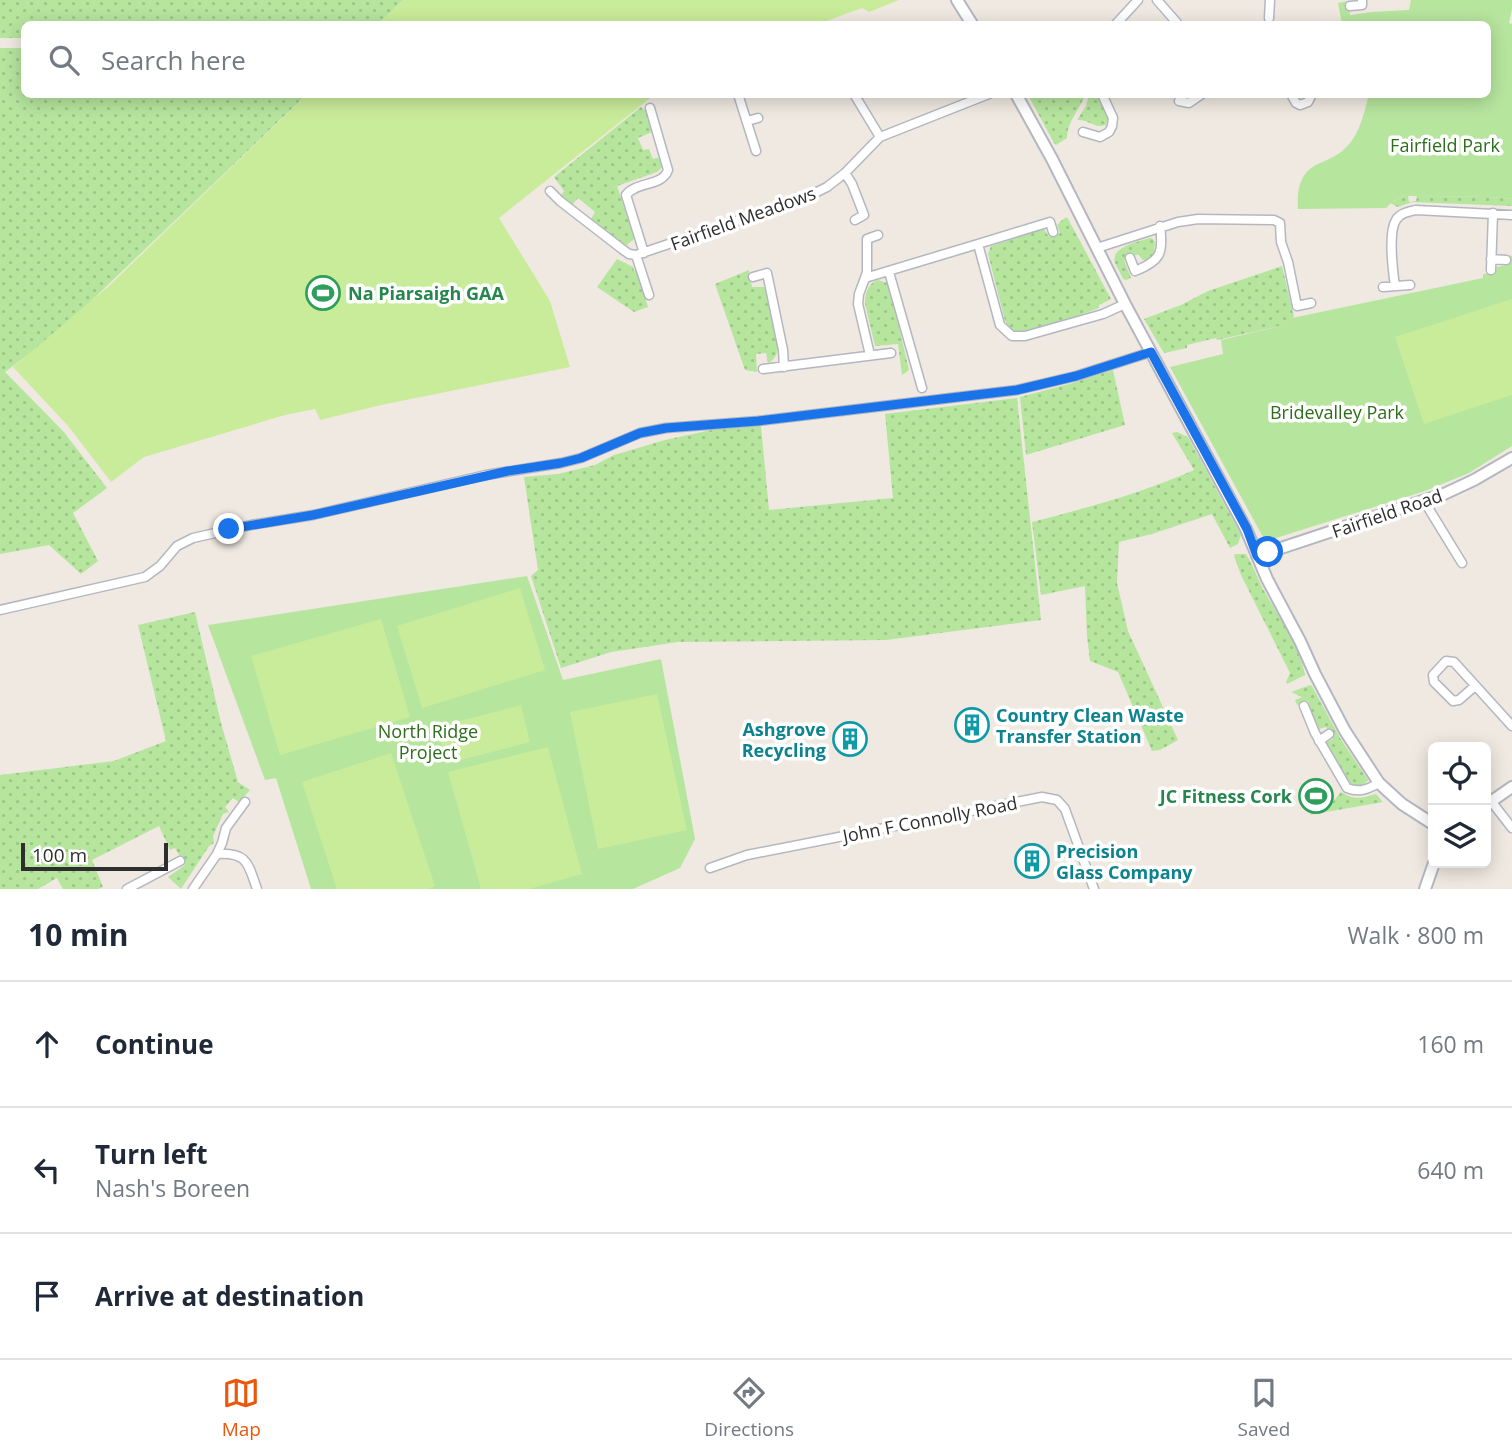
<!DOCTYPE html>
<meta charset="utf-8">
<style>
:root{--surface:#fff;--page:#f2f2f3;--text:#1f2937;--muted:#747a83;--line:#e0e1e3;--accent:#ea580c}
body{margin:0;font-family:"Open Sans",sans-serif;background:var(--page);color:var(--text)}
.controls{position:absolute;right:21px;bottom:21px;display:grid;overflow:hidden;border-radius:10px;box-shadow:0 4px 18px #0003}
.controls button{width:63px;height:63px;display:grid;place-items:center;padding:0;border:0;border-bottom:2px solid var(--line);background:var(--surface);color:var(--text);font:35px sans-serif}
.scale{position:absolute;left:21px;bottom:18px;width:147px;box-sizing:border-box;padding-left:7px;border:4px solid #2e2e2e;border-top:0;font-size:19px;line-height:24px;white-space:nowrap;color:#2e2e2e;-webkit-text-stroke:5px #fff;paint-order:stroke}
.stop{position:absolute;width:21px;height:21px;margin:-16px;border:5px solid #1a73e8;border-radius:50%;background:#fff}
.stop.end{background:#1a73e8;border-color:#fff;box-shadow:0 2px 7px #0008}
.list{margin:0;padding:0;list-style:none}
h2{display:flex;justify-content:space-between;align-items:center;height:91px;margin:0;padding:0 28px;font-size:30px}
h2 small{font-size:23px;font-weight:400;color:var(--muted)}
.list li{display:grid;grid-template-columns:46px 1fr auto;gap:21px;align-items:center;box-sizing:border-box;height:126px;padding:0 28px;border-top:2px solid var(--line)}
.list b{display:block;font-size:26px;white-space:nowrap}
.list p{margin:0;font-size:23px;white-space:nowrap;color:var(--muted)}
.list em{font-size:23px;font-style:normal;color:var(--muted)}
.icon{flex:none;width:38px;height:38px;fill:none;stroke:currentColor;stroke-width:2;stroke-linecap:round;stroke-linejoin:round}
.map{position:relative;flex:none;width:1512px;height:889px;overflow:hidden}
.search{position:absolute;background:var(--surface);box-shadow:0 4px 18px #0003;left:21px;right:21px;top:21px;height:77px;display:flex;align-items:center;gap:18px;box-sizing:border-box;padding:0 24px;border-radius:10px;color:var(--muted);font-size:26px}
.sheet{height:469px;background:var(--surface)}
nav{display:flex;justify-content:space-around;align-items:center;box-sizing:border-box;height:98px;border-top:2px solid var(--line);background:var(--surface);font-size:19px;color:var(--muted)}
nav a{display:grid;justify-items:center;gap:4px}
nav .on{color:var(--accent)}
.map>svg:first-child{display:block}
.grass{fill:url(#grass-dots)}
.park{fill:#b6e59e}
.pitch{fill:#c9ec9a}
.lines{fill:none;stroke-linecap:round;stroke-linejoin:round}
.minor-casing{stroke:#b4b7c1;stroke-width:11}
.tertiary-casing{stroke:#b4b7c1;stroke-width:14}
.minor{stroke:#fff;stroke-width:8}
.tertiary{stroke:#fff;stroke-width:10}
.route{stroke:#1a73e8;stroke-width:9}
.labels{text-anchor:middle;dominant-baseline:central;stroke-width:7;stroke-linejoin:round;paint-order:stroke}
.park-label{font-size:18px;fill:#2c6e1b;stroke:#fff}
.street-label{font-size:18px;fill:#2e2e2e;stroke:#fff}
.leisure-label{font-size:18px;font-weight:bold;fill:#27864d;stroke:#fff;text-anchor:start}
.culture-label{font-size:18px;font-weight:bold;fill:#0d838f;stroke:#fff;text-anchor:start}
</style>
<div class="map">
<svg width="1512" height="889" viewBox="0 0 1512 889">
<defs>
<pattern id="grass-dots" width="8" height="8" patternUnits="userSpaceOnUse" patternTransform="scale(1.75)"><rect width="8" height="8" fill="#b6e59e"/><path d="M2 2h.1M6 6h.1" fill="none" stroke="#9dc588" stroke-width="1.8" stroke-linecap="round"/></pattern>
</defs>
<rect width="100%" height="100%" fill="#efe9e1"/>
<path class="grass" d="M 0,0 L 403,0 L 378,24 L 24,24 L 24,38 L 0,38 Z
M 0,48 L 24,48 L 24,94 L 306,95 L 91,301 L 42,344 L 5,372 L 63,431 L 107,488 L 73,513 L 98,561 L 81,574 L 49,545 L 0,554 Z
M 1028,95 L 1085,95 C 1080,109 1067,122 1067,138 L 1056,145 L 1054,143 Z
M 1089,95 L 1097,95 L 1108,118 L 1106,125 C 1093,129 1090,119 1077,120 L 1086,106 Z
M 641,107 L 647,112 L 652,132 L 638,138 L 643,150 L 649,149 L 653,159 L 660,157 L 663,166 L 657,172 L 617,186 L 633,234 L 634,239 L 627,245 L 623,244 L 591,219 L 595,212 L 578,198 L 572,205 L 561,196 L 564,191 L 554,177 Z
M 1404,196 L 1408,196 L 1409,202 L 1416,201 L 1417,196 L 1420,196 L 1489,197 L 1512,199 L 1512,206 L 1412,202 L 1398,207 L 1390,203 Z
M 1067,217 L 1111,299 L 1099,305 L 1099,308 L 1075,317 L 1022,332 C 1013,332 1009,328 1005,321 L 988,254 L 991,246 L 1040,230 L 1044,229 L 1049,237 L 1060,233 L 1057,225 L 1062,220 Z
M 1149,238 L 1152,238 L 1155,242 L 1154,254 L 1147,261 L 1143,260 L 1138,254 L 1124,260 L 1131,278 L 1126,280 L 1123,279 C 1121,274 1117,268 1115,263 C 1110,247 1138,242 1149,238 Z
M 617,259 L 633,267 L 634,271 L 636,270 L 648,307 L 634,312 L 597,287 Z
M 1282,266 L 1294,317 L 1280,326 L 1217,340 L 1216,338 L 1187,345 L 1187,348 L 1164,353 L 1144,319 L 1181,305 L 1208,291 Z
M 749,270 L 752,287 L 764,287 C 769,305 791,353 768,363 L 766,353 L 756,354 L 757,372 L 745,370 L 715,284 Z
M 878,280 L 887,283 L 890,288 L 909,370 L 902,375 L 898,344 L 875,346 L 865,304 C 865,294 868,283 878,280 Z
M 1113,370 L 1125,425 L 1026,455 L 1020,397 L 1069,384 Z
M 1017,398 L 1041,620 L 886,640 L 678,642 L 611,652 L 561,668 L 531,576 L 538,570 L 524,477 L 558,474 L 595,465 L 614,455 L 665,440 L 716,429 L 761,426 L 769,510 L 893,498 L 885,414 Z
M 1177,432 L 1188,437 L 1241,535 L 1238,544 L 1230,548 L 1212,514 L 1152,534 L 1119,542 L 1117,583 L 1128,631 L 1178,740 L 1160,750 L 1152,751 L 1118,672 L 1090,661 L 1087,636 L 1085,586 L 1041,595 L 1032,522 C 1087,508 1142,493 1194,470 L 1172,433 Z
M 1235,554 L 1246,554 C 1253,565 1257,577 1263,589 C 1278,616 1299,644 1305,675 L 1287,684 L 1286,682 L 1290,673 L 1241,575 L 1234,556 Z
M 195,612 L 221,723 L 238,782 L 250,790 L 239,802 L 233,798 L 225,807 L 229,812 L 223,814 L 213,836 L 214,841 L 213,844 L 209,846 L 181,889 L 168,877 L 185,865 L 175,848 L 170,850 L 159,826 L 92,860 L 103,887 L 98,889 L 63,889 L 57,878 L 38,889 L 0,889 L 0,775 L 114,761 L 166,741 L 138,625 Z
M 1310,685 L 1312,686 L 1340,738 L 1368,780 L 1363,785 L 1357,787 L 1349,782 L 1327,747 L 1327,742 L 1333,739 L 1326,727 L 1319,729 L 1317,727 L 1308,701 L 1297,705 L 1295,700 L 1302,697 L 1291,692 Z
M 1341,792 C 1356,801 1360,798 1376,794 L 1383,802 L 1309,815 L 1318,808 L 1331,804 Z"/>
<path class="park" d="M 1411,0 L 1512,0 L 1512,9 L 1509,23 L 1512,24 L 1512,199 L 1489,197 L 1404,196 L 1392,202 L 1386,208 L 1298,209 C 1297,192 1299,174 1316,165 C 1324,161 1333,158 1341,152 C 1358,139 1363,118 1368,98 L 1364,98 L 1364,95 L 1488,94 L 1488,24 L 1342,24 L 1338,3 L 1348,1 L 1350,15 L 1372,12 L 1409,10 Z
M 1507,255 L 1512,256 L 1512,446 L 1469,473 L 1425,491 L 1276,538 L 1269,539 L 1263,537 L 1170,367 L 1223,354 L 1221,340 L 1280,326 L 1292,318 L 1483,278 L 1483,274 L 1495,273 L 1497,267 L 1507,265 Z
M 527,576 L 563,680 L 661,659 L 695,839 L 680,868 L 633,889 L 311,889 L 276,778 L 265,780 L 208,625 Z"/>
<path class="pitch" d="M 403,0 L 899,0 L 869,12 L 862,8 L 818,24 L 378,24 Z
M 306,95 L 654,95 L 499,218 L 550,301 L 570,367 L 381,405 L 320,420 L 315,409 L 285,415 L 144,457 L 111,482 L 69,427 L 13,367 L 110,285 Z
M 1512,299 L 1512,395 L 1424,424 L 1395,337 Z
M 520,588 L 545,670 L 422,708 L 397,626 Z
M 381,619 L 410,717 L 280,755 L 251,656 Z
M 657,694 L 687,830 L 598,849 L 570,712 Z
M 521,705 L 530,742 L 446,764 L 437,727 Z
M 548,747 L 582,874 L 529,889 L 481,889 L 448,772 Z
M 391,753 L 435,886 L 427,889 L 337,889 L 302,782 Z"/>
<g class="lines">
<g class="minor-casing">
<path id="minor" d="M 1157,0 L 1178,24
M 1350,6 L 1362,5 L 1362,0
M 1269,18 L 1270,0
M 1116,24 L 1138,0
M 738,94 L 756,151
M 854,94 L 880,137
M 1291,94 L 1296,103 L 1300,105 L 1308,102 L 1312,94
M 1179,101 L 1189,103 L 1202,94
M 747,121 L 758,118
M 1083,132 L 1100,137 L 1109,132 L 1112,126 L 1113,118 L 1102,94
M 845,173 L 852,184 L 864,215 L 855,220
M 550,191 L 560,201 L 622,249 L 629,254 L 636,255 L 649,295
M 1053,232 L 1050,222 L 978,244 L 1000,325 L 1012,336 L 1025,336 L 1103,314 L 1125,304
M 1097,248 L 1178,222 L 1198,219 L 1274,220 L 1280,223 L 1281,242 L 1288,262 L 1297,306 L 1311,303
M 644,253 L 626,195 C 637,181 662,187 668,170 L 650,108
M 636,255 L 805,198 L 827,187 L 845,173 L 880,137 L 989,94
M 1130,258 L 1135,271 C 1160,261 1164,254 1160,226
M 1491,259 L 1506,260
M 1491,270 L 1493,213
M 889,272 L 922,388
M 753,277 L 767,273 L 783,350 L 784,367
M 865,278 L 867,272 L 867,239 L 878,235
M 1395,286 C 1393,272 1388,232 1396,220 C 1400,213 1408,212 1416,210 L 1512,215
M 1383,287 L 1410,285
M 870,355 L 858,304 L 859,294 L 865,278 L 978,244
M 763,369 L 891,353
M 1424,501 L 1462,563
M 0,610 L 145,577 L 160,566 L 177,546 L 193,538 L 251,525 L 313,515 L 486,475 L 561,463 L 581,458 L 640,433 L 666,428 L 758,421 L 1017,390 L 1076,376 L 1151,352
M 1475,686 L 1459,700 L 1453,701 L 1434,682 L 1433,675 L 1446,661 L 1454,662 L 1512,726
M 1304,706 L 1315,733 L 1347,788 C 1360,793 1368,789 1379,783
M 1319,741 L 1329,734
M 1491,801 L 1512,828
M 217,854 L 222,843 L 226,828 L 245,802
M 710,868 L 747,855 L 1042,797 L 1057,800 L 1065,809 L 1094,889
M 127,889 L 180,861
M 193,889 L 217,854 C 248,852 248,864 257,889"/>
</g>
<g class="tertiary-casing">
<path id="tertiary" d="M 957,0 L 972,24
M 1016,94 L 1052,159 L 1125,304 L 1246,529 L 1267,579 L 1300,641 L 1315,674 L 1345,731 L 1379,783 L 1402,804 L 1433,824
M 1257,556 L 1444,494 L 1474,480 L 1512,458
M 1486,805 L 1512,787
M 1425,889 L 1434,863"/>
</g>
<use href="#minor" class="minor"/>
<use href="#tertiary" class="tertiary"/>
</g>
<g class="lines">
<path class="route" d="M 229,529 L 313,515 L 508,471 L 561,463 L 581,458 L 640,433 L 666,428 L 758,421 L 1017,390 L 1076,376 L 1151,352 L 1247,529 L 1257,556 L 1268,552"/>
</g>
<defs>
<g id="stadium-ring" transform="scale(1.75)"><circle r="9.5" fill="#fff" stroke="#2e9e5b" stroke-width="1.5"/><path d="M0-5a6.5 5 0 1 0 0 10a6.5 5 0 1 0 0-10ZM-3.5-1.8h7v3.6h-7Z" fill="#2e9e5b"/></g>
<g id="building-ring" transform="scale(1.75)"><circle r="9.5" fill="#fff" stroke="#0f9aa8" stroke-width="1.5"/><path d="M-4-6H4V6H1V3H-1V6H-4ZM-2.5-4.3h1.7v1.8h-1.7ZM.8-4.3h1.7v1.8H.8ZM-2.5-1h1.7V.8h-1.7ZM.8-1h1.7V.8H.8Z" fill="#0f9aa8"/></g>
</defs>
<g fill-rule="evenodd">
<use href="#stadium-ring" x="323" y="293"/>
<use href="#building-ring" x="972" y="725"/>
<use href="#building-ring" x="850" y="739"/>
<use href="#stadium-ring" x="1316" y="796"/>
<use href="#building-ring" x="1032" y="861"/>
</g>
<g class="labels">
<g class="park-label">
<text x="1445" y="145">Fairfield Park</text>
<text x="1337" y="412">Bridevalley Park</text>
<text x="428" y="731">North Ridge<tspan x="428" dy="21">Project</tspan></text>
</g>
<g class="street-label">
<text transform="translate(743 218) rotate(-20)">Fairfield Meadows</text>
<text transform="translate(1387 513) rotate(-19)">Fairfield Road</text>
<text transform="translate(930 819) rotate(-11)">John F Connolly Road</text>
</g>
<g class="leisure-label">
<text x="348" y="293">Na Piarsaigh GAA</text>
<text x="1292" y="796" text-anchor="end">JC Fitness Cork</text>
</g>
<g class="culture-label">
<text x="996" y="715">Country Clean Waste<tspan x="996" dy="21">Transfer Station</tspan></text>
<text x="826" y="729" text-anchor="end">Ashgrove<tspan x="826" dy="21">Recycling</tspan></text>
<text x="1056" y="851">Precision<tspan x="1056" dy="21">Glass Company</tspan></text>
</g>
</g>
</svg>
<div class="controls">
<button><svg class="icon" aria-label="locate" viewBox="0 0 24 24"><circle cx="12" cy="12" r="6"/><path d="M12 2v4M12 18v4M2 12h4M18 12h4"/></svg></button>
<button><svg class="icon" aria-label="layers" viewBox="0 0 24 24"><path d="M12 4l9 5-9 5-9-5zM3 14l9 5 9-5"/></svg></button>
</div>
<div class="scale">100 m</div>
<div class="stop" style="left:1268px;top:552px"></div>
<div class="stop end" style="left:229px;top:529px"></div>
<div class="search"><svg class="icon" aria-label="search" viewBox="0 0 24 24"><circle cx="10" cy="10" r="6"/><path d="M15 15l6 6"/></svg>Search here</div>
</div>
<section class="sheet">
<h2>10 min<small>Walk · 800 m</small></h2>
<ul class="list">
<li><svg class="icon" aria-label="ahead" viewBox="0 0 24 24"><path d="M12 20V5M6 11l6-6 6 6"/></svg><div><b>Continue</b></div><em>160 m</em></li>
<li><svg class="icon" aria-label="left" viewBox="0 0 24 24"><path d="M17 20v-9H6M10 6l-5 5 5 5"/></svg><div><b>Turn left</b><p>Nash's Boreen</p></div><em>640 m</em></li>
<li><svg class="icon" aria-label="arrive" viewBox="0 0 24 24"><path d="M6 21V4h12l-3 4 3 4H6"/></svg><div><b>Arrive at destination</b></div></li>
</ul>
</section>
<nav>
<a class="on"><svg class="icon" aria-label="map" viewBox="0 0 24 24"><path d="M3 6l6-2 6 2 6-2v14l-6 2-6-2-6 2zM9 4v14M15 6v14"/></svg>Map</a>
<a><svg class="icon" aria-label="directions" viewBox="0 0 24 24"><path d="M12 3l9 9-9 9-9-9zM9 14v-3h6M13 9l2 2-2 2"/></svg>Directions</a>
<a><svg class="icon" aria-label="saved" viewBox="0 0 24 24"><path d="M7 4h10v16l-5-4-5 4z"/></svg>Saved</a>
</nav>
